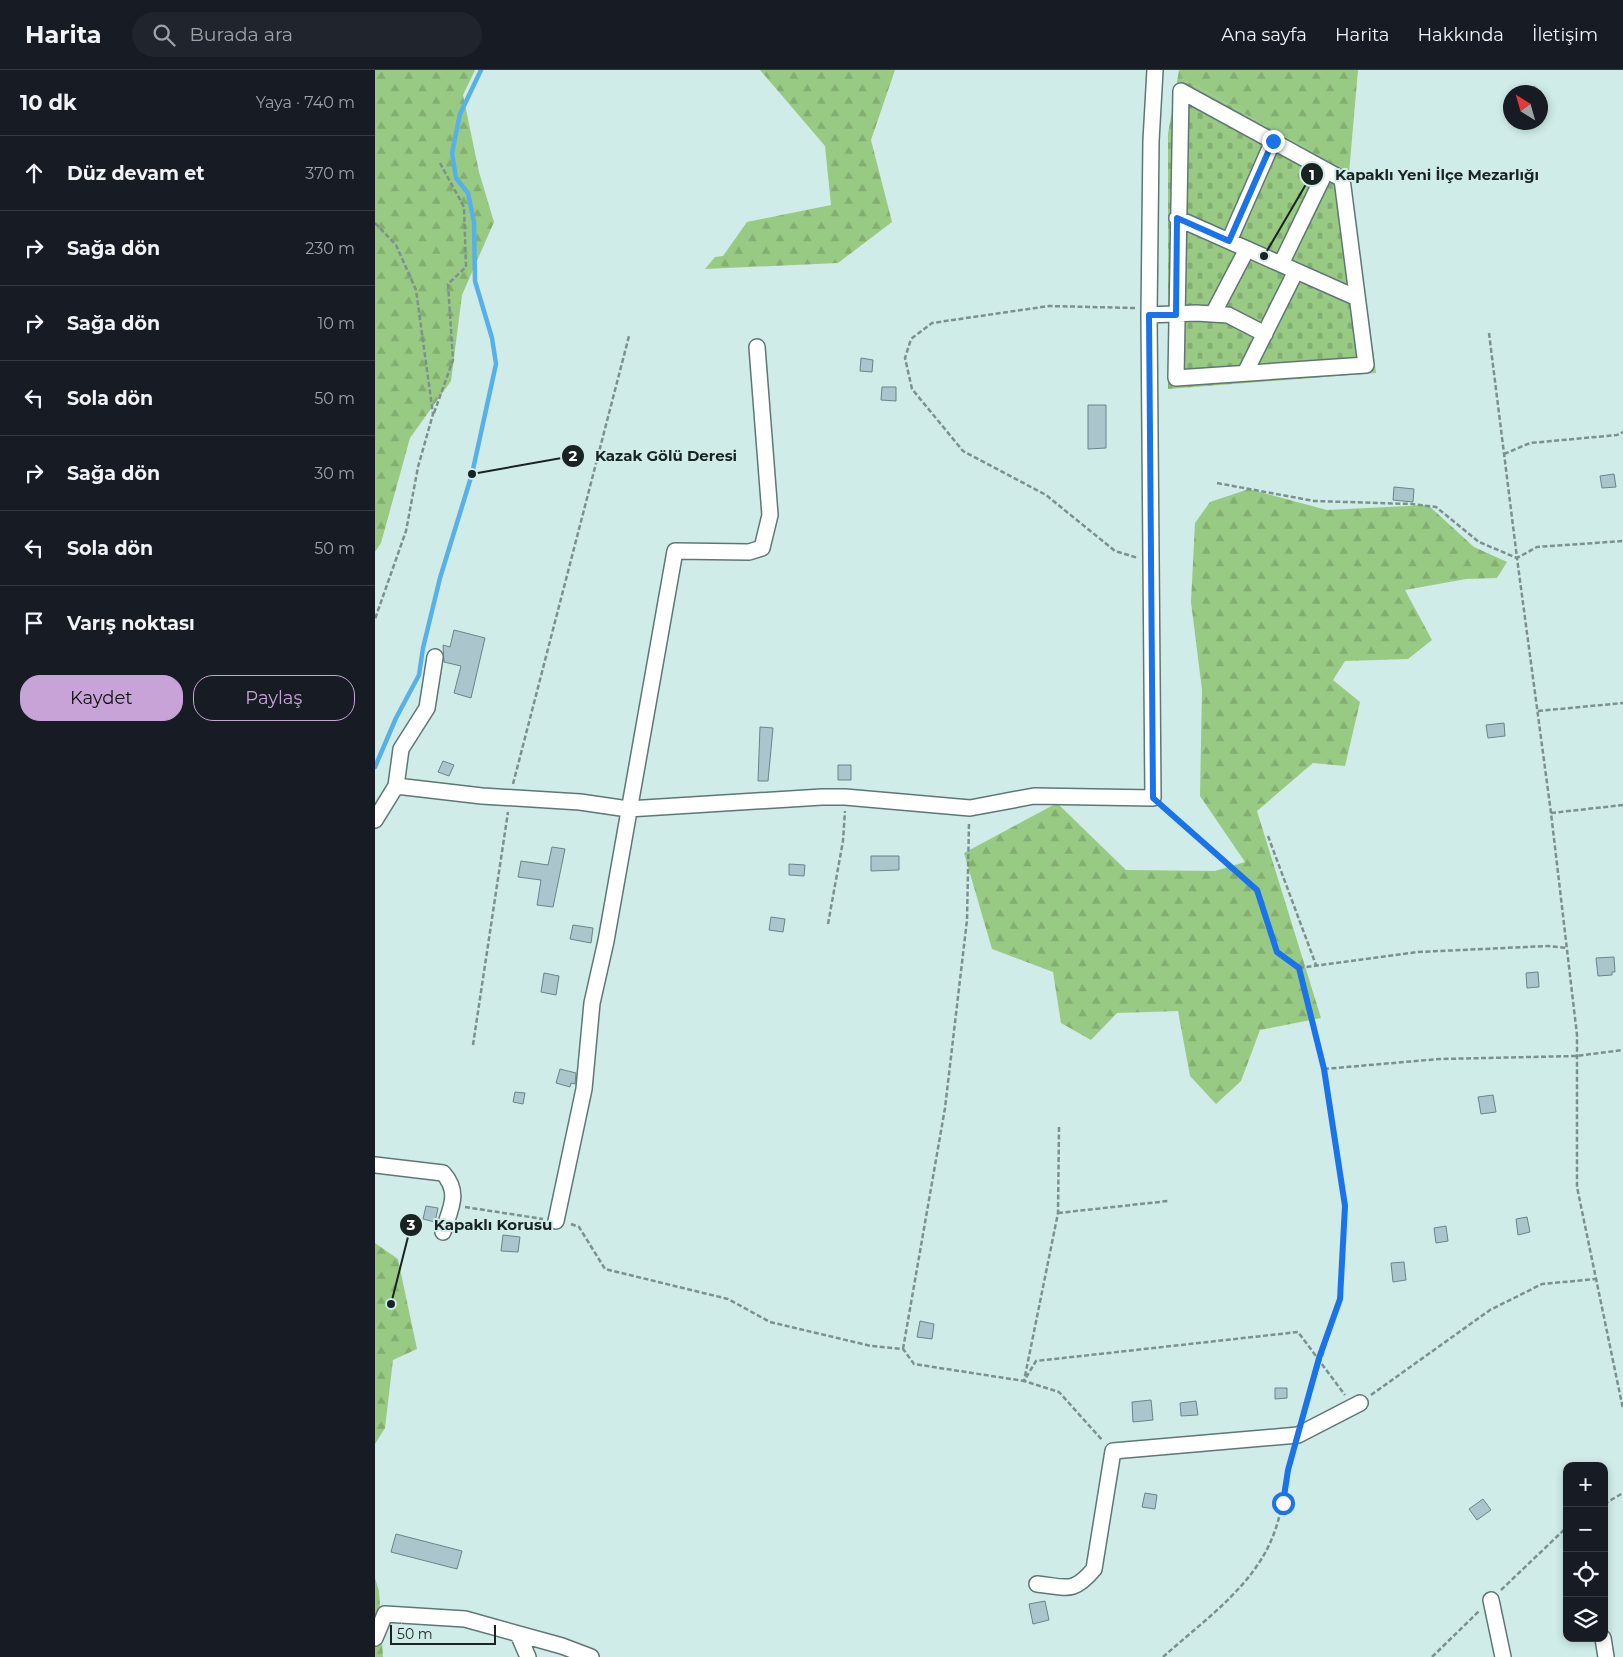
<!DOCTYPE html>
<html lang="tr">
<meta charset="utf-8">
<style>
:root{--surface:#171b24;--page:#20242c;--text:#f1f3f6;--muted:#9ea1a6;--line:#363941;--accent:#c7a3d7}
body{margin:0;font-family:Montserrat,sans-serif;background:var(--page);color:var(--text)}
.controls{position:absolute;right:15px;bottom:15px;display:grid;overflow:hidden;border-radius:10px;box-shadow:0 2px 8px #0003}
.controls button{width:45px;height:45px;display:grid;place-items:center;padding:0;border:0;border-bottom:1px solid var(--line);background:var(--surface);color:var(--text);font:25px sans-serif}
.compass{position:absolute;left:1128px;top:15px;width:45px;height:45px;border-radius:50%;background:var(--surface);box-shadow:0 2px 8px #0003;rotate:323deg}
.scale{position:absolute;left:15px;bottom:12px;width:106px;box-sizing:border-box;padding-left:5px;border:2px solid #182322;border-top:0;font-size:14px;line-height:18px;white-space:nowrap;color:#182322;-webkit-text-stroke:4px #cfece8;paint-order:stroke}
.stop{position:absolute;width:15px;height:15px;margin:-11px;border:4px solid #1a73e8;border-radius:50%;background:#fff}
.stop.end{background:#1a73e8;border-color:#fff;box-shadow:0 1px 5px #0008}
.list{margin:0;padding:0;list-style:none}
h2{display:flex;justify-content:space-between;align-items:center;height:65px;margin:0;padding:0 20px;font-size:21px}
h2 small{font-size:16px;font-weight:400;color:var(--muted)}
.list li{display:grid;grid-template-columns:32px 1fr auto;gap:15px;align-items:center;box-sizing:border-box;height:75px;padding:0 20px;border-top:1px solid var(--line)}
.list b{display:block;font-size:19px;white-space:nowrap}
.list em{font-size:16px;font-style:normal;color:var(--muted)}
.actions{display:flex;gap:10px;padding:15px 20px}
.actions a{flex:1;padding:11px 0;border:1px solid var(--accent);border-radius:20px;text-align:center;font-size:18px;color:var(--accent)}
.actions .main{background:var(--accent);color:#111}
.icon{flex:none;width:28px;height:28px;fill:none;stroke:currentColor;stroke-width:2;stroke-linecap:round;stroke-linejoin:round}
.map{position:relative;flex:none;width:1248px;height:1587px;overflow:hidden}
header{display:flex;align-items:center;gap:30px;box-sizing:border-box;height:70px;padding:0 25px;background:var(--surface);border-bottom:1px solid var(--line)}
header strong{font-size:24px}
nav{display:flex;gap:28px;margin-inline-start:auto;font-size:18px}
.search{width:350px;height:45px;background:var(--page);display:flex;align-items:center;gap:12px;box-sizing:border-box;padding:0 18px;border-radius:28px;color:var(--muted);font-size:19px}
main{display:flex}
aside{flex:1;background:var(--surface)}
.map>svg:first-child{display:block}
.forest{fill:url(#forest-firs)}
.cemetery{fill:url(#cemetery-stones)}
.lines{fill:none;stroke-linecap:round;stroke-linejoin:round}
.stream{stroke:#57b0e8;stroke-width:4.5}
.building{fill:#aac5cb;stroke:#6a8489}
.minor-casing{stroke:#5e7774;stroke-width:18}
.path{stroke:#7c918f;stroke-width:2.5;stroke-dasharray:5 2.5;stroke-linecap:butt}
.minor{stroke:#fff;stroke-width:15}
.route{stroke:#1a73e8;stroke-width:6}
.leader{fill:none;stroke:#182322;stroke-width:2}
.callout-dot{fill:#182322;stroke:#cfece8;stroke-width:2}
.mark-label{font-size:15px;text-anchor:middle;font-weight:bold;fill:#fff}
.callout-label{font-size:15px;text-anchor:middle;font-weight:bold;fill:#182322;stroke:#cfece8;stroke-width:4;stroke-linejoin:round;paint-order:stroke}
</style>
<header>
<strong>Harita</strong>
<div class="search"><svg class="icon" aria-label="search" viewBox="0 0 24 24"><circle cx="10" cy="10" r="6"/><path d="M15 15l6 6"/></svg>Burada ara</div>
<nav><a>Ana sayfa</a><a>Harita</a><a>Hakkında</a><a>İletişim</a></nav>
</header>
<main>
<aside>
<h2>10 dk<small>Yaya · 740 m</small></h2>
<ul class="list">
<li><svg class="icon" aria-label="ahead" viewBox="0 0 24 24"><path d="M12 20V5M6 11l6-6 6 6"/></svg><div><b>Düz devam et</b></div><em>370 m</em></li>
<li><svg class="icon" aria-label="right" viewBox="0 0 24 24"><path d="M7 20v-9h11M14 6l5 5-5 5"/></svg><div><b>Sağa dön</b></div><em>230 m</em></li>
<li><svg class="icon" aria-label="right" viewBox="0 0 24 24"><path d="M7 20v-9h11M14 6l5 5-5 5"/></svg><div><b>Sağa dön</b></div><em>10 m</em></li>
<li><svg class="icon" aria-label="left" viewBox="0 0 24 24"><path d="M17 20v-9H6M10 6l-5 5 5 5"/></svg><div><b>Sola dön</b></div><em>50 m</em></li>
<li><svg class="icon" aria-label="right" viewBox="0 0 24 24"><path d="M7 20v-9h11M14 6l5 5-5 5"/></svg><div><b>Sağa dön</b></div><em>30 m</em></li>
<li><svg class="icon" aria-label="left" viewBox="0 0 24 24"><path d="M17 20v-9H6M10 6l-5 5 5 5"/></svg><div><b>Sola dön</b></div><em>50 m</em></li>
<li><svg class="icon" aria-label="arrive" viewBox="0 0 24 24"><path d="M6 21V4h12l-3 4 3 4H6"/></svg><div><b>Varış noktası</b></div></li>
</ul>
<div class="actions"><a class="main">Kaydet</a><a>Paylaş</a></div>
</aside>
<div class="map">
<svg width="1248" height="1587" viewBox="0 0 1248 1587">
<defs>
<pattern id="forest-firs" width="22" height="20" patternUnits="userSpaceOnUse" patternTransform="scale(1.25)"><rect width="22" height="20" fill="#99ca83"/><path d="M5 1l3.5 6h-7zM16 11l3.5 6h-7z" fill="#83ad71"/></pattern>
<pattern id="cemetery-stones" width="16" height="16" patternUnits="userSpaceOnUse" patternTransform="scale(1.25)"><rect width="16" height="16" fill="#99ca83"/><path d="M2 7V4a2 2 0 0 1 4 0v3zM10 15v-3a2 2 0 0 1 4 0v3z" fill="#83ad71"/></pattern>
</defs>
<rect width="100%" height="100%" fill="#cfece8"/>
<path class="forest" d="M 0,0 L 100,0 L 88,25 L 104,102 L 119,152 L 87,225 L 76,311 L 35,368 L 6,473 L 0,482 Z
M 385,0 L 520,0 L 496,70 L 517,152 L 463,193 L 330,199 L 340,187 L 348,186 L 372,152 L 456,135 L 450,76 Z
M 804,0 L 983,0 L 974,103 L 803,6 Z
M 874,419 L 952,440 L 1053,435 L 1099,477 L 1132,492 L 1122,508 L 1091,509 L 1030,520 L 1057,570 L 1033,589 L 970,591 L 958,610 L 985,632 L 970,696 L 938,693 L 882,741 L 946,948 L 885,960 L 866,1011 L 841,1034 L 815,1006 L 803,941 L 742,943 L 716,970 L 686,953 L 678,902 L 617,879 L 589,783 L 682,733 L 751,800 L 840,801 L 870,792 L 825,726 L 827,620 L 816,532 L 820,453 L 835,432 Z
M 0,1173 L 23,1189 L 42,1279 L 18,1290 L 10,1358 L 0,1374 Z
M 0,1508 L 4,1521 L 8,1587 L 0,1587 Z"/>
<path class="cemetery" d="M 803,6 L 974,103 L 1001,303 L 793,319 L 793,64 Z"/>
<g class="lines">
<path class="stream" d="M 0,697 L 21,648 L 44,605 L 48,578 L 65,508 L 97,404 L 121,294 L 117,268 L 100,211 L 99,152 L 93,123 L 81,108 L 77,83 L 85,44 L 106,0"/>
</g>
<path class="building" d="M 486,288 L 498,290 L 497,302 L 485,301 Z
M 507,317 L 521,317 L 521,331 L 506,330 Z
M 713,335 L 731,335 L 731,378 L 713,379 Z
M 1239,404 L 1241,417 L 1227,418 L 1225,406 Z
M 1019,417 L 1039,419 L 1038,432 L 1018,430 Z
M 79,560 L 110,568 L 96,628 L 79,623 L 86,596 L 69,592 L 68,575 L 75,577 Z
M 1129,653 L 1130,666 L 1113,668 L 1111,655 Z
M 385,657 L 398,658 L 393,711 L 383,711 Z
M 68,691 L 79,695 L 74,706 L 63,702 Z
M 463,695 L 476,695 L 476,710 L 463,710 Z
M 177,777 L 190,779 L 178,837 L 162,835 L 166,810 L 143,807 L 146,791 L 173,795 Z
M 496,786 L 524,786 L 524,800 L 496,801 Z
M 414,794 L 430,795 L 429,806 L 414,805 Z
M 396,847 L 410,849 L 408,862 L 394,860 Z
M 198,855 L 218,858 L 216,873 L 195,869 Z
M 1239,887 L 1240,902 L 1237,902 L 1237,905 L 1223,906 L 1221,888 Z
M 1163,902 L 1164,917 L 1152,918 L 1151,903 Z
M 169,903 L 184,906 L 181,925 L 166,922 Z
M 185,999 L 201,1003 L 200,1014 L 196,1013 L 195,1017 L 181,1013 Z
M 140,1022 L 150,1023 L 148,1034 L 138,1032 Z
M 1118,1025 L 1121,1042 L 1106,1044 L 1103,1027 Z
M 51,1136 L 63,1138 L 60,1152 L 48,1149 Z
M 1152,1147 L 1155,1162 L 1143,1165 L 1141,1149 Z
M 1071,1156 L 1073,1171 L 1061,1173 L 1059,1158 Z
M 128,1165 L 145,1167 L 143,1182 L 126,1181 Z
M 1029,1192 L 1031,1210 L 1018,1212 L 1016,1193 Z
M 545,1251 L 559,1254 L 557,1269 L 542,1267 Z
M 900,1318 L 912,1318 L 912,1328 L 900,1329 Z
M 776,1330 L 778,1350 L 758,1352 L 757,1332 Z
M 821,1331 L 823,1345 L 806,1346 L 805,1333 Z
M 770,1423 L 782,1425 L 780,1439 L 767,1437 Z
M 1108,1429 L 1116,1440 L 1102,1450 L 1094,1439 Z
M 21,1464 L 87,1481 L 82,1499 L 16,1482 Z
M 670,1531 L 674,1550 L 658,1554 L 654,1534 Z"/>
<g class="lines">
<g class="minor-casing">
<path id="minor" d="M 806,21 L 967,109 L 991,295 L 801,308 Z
M 802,148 L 982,228
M 854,171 L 898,71
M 906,194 L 951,101
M 838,244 L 872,179
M 774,245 L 821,243 L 853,245 L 890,264
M 870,303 L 921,201
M 21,716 L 107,726 L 205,732 L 253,739 L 447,727 L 470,727 L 595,738 L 659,726 L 778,728 L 774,245 L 776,71 L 780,0
M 0,750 L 21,716 L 26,679 L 52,638 L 60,587
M 0,1095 L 68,1103 C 86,1123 75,1139 68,1162
M 181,1151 L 209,1019 L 217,933 L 231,871 L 300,481 L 374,482 L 387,478 L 395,445 L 382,277
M 662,1514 C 692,1517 698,1524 719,1499 L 738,1381 L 923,1365 L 985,1333
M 1116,1530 L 1128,1587
M 143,1564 L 153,1587
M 0,1568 L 10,1544 L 90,1549 L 187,1576 L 216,1587
M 1228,1568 L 1231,1587"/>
</g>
<path class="path" d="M 0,153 L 21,175 L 41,220 L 58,344 L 43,397 L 31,461 L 0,549
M 760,238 L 674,236 L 557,253 L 536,269 L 530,288 L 537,319 L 588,381 L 671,425 L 740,481 L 763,488
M 1114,263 L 1142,488 L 1162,477 L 1248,471
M 59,343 L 78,290 L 73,214 L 91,197 L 89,137 L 65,93
M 1129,384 L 1155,373 L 1242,365 L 1248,362
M 842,413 L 939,431 L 1037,434 L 1061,437 L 1104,472 L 1142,488 L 1176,743 L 1202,965 L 1202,1117 L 1248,1339
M 1163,641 L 1248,633
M 138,714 L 254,266
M 789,738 L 882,820 L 902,882 L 924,898 L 949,999 L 970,1136 L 965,1229 L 928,1346
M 1176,743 L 1248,735
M 893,766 L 941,895
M 453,854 L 468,771 L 470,741
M 924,898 L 1043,882 L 1173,876 L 1192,878
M 98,975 L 133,742
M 949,999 L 1064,989 L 1201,986 L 1248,980
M 684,1057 L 683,1143 L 649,1311 L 684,1322 L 728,1371
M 90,1137 L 168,1149
M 683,1143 L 793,1131
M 196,1154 L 204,1157 L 230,1199 L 353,1229 L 395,1252 L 496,1276 L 528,1279 L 539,1294 L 649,1311 L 661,1291 L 923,1262 L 970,1325
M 528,1279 L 570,1038 L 592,850 L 594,753
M 996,1325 L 1115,1240 L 1167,1214 L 1221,1209
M 1229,1434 L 1248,1423
M 1126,1520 L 1192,1457
M 788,1587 C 828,1551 878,1517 898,1466 C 909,1438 911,1408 919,1380
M 1057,1587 L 1104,1541"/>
<use href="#minor" class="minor"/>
</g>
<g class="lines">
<path class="route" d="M 898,71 L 854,171 L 802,148 L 801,245 L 774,245 L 778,728 L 882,820 L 902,882 L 924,898 L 949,999 L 970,1136 L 965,1229 L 944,1288 L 913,1400 L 908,1433"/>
</g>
<path class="leader" d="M889 186L937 104M97 404L198 386M16 1234L36 1155"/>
<g class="callout-dot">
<circle cx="889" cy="186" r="5"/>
<circle cx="97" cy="404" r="5"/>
<circle cx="16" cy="1234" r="5"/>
<circle cx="937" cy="104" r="12"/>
<circle cx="198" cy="386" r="12"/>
<circle cx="36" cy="1155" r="12"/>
</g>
<g class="mark-label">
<text x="937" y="110">1</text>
<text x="198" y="391">2</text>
<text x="36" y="1160">3</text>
</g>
<g class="callout-label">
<text x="1062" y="110">Kapaklı Yeni İlçe Mezarlığı</text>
<text x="291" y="391">Kazak Gölü Deresi</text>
<text x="118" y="1160">Kapaklı Korusu</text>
</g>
</svg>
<div class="controls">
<button>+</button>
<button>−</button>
<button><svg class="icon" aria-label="locate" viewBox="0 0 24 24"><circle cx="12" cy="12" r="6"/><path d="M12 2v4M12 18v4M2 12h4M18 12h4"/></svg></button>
<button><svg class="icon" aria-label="layers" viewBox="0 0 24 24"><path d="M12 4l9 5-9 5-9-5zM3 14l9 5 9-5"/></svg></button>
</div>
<svg class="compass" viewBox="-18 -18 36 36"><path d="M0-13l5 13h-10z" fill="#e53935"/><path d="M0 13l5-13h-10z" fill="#9ea1a6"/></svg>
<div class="scale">50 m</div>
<div class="stop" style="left:908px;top:1433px"></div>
<div class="stop end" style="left:898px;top:71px"></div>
</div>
</main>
